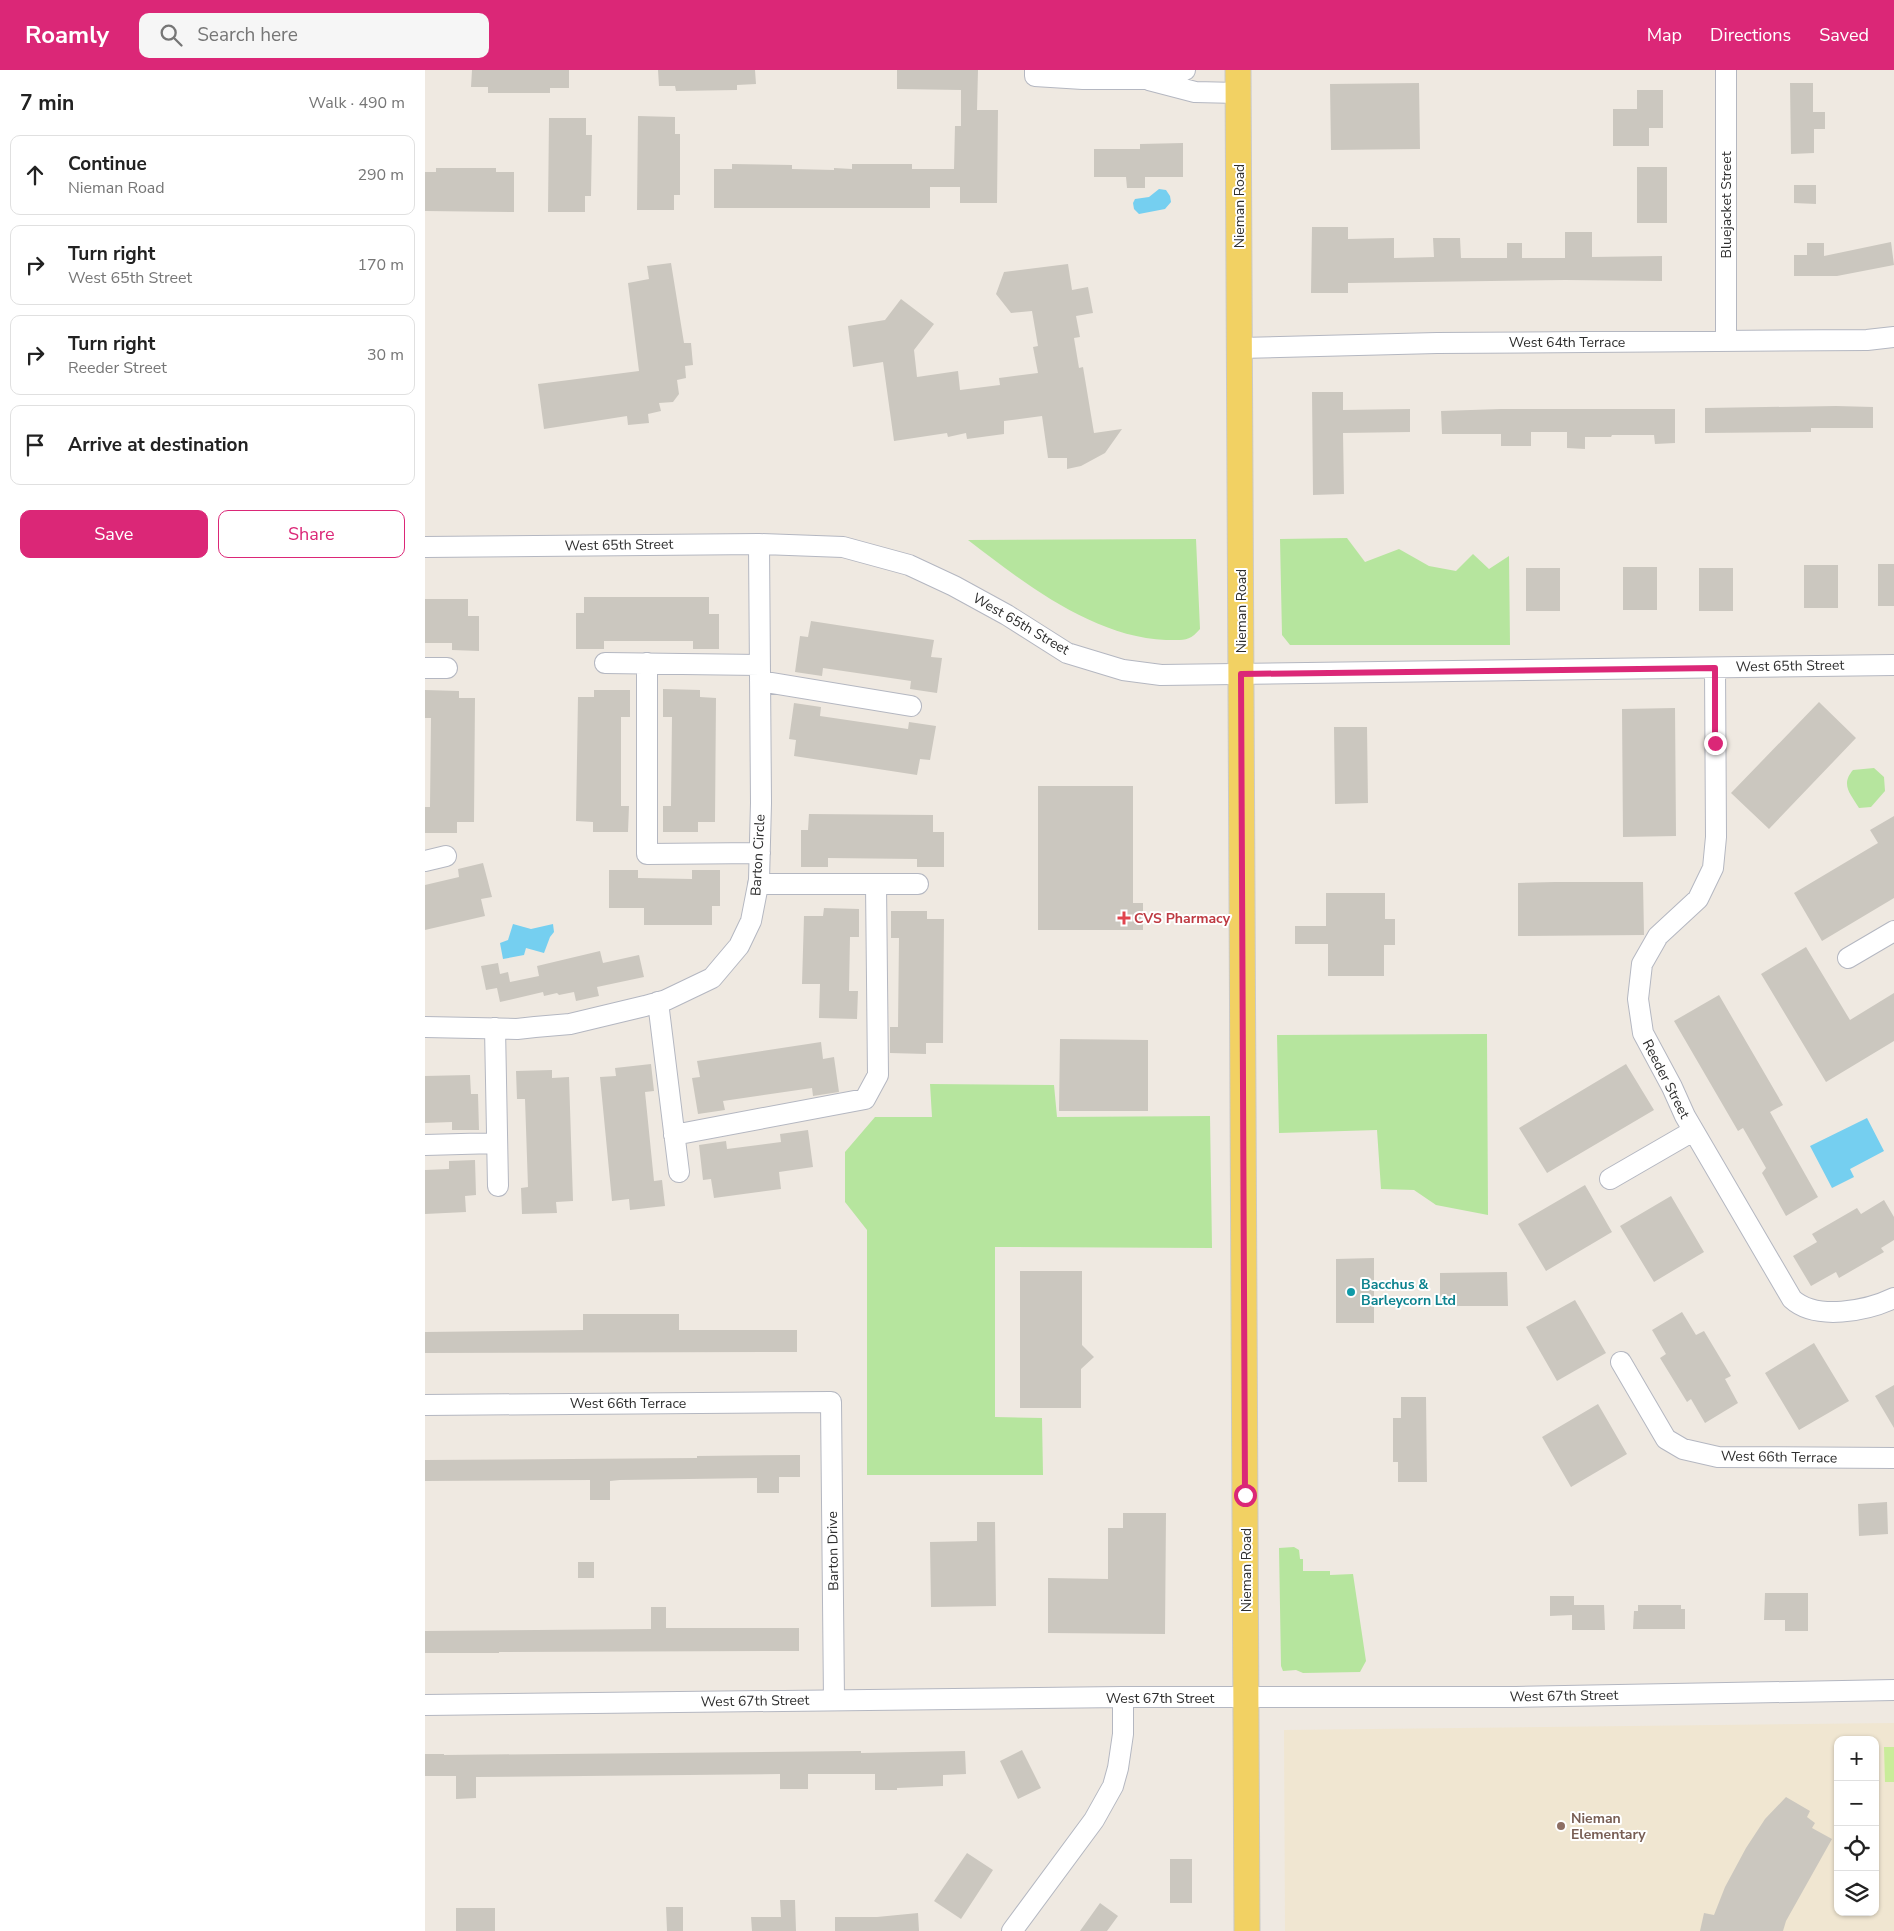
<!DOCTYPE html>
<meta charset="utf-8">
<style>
:root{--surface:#fff;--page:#f6f6f6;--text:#222;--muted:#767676;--line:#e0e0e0;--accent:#db2777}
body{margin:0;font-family:"Nunito Sans",sans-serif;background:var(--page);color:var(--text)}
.controls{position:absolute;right:15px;bottom:15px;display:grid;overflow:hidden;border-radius:10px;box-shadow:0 1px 4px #0004}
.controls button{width:45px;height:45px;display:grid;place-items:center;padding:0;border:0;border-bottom:1px solid var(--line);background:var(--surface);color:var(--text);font:25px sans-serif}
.stop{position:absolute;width:15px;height:15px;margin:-11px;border:4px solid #db2777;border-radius:50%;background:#fff}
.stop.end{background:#db2777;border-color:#fff;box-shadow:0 1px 5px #0008}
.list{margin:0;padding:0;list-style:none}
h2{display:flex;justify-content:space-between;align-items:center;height:65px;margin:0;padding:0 20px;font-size:21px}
h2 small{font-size:16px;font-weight:400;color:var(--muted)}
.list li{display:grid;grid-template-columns:32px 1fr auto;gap:15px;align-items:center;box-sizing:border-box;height:80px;margin:0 10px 10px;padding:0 10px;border:1px solid var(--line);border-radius:10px}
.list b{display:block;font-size:19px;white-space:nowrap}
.list p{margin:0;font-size:16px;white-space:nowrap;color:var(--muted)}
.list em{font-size:16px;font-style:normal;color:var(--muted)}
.actions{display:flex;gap:10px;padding:15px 20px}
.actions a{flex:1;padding:11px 0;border:1px solid var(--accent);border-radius:10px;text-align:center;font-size:18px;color:var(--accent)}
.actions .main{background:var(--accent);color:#fff}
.icon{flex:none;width:28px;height:28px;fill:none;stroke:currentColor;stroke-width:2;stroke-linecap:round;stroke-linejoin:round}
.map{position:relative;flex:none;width:1469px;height:1861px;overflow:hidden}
header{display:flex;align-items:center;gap:30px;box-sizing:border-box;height:70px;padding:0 25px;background:var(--accent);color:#fff}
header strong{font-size:24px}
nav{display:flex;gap:28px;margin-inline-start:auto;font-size:18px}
.search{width:350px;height:45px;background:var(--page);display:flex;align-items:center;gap:12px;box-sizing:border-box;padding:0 18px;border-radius:10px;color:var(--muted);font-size:19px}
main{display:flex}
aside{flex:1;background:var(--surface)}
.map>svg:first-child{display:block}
.education{fill:#f0e6d1;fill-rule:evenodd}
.green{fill:#b6e59e}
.pitch{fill:#c9ec9a}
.water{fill:#75cff0}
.building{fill:#cbc7bf}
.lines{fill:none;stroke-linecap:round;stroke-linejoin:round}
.minor-casing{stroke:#b4b7c1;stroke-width:22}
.major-casing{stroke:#c9c9c9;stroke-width:27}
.minor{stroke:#fff;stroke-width:20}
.major{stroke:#f2d163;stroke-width:25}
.route{stroke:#db2777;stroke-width:6}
.health-dot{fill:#e0444e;stroke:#fff;stroke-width:2}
.culture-dot{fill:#0f9aa8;stroke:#fff;stroke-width:2}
.education-dot{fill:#8d6e63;stroke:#fff;stroke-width:2}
.labels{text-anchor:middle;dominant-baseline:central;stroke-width:4;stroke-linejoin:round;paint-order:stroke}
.street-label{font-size:14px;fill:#2e2e2e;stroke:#fff}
.health-label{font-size:14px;font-weight:bold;fill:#be3a42;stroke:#fff;text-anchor:start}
.culture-label{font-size:14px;font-weight:bold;fill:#0d838f;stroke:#fff;text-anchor:start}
.education-label{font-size:14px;font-weight:bold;fill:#785e54;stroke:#fff;text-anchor:start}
</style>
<header>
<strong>Roamly</strong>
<div class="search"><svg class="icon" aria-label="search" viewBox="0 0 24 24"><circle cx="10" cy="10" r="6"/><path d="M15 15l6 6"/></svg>Search here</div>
<nav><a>Map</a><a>Directions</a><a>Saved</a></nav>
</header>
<main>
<aside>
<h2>7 min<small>Walk · 490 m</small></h2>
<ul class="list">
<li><svg class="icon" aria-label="ahead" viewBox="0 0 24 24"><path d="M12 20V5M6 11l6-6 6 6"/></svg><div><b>Continue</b><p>Nieman Road</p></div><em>290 m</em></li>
<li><svg class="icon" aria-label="right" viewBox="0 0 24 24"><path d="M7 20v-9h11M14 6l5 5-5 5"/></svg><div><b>Turn right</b><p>West 65th Street</p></div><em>170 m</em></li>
<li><svg class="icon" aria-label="right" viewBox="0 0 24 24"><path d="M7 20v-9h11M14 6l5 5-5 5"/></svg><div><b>Turn right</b><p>Reeder Street</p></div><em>30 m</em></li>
<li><svg class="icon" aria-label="arrive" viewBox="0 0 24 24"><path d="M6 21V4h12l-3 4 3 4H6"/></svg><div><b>Arrive at destination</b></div></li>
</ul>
<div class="actions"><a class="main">Save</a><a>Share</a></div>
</aside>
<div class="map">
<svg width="1469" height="1861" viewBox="0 0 1469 1861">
<rect width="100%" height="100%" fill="#efe9e1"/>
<path class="education" d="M 1469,1653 L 1469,1861 L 860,1861 L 859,1660 ZM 1413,1670 L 1450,1670 L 1450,1842 L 1413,1842 Z"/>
<path class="green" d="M 922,468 L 940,492 L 974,479 L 1004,496 L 1031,501 L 1048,484 L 1064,499 L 1084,486 L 1085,575 L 865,575 L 857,565 L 855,469 Z
M 771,469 L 775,559 C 764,572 758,570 741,570 C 668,567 599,513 543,470 Z
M 1449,698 L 1459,707 L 1460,721 L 1446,737 L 1434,738 C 1426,724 1415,715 1428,700 Z
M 1062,964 L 1063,1145 L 1011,1135 L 989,1120 L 956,1119 L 952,1060 L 854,1063 L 852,965 Z
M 505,1014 L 629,1015 L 632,1047 L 785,1046 L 787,1178 L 570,1177 L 570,1347 L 617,1348 L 618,1405 L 442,1405 L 442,1160 L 420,1132 L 420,1082 L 450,1047 L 507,1047 Z
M 869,1477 L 874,1480 L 875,1489 L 878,1489 L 878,1501 L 905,1501 L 905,1505 L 928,1504 L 941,1591 L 935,1602 L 878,1603 L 871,1600 L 858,1601 L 856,1596 L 854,1478 Z"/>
<path class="pitch" d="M 1459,1677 L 1469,1677 L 1469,1712 L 1460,1712 Z"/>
<path class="water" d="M 734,119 L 741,120 L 745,126 L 746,132 L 740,139 L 714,144 L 709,139 L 708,133 L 710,129 L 724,127 Z
M 88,854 L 106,859 L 128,854 L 129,862 L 125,867 L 119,883 L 101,878 L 99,885 L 78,889 L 75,873 L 83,870 Z
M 1442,1048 L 1459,1081 L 1425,1099 L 1429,1107 L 1407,1118 L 1385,1076 Z"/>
<path class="building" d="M 47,0 L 144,0 L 144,18 L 125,18 L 125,23 L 63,23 L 63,17 L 46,17 Z
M 233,0 L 330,0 L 331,14 L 312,15 L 312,20 L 251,21 L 250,16 L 234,16 Z
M 472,0 L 553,0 L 552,40 L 573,40 L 572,133 L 535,133 L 535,117 L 505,117 L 505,138 L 289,138 L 289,99 L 307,99 L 307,94 L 367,95 L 367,99 L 409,100 L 409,98 L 427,99 L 427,94 L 487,94 L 487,99 L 529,99 L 530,56 L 536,56 L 536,20 L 472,19 Z
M 994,13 L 995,79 L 906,80 L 905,14 Z
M 1365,13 L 1388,13 L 1388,42 L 1400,42 L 1400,59 L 1389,59 L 1389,83 L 1366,84 Z
M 1212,20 L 1238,20 L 1238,58 L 1224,58 L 1224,76 L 1188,76 L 1188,39 L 1212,39 Z
M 213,46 L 250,47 L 250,64 L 255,64 L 255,125 L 249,125 L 249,140 L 212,140 Z
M 124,48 L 161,48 L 161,65 L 167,65 L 166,126 L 160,126 L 160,142 L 123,142 Z
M 758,73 L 758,107 L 720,107 L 720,118 L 702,118 L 701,107 L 669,107 L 669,79 L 715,79 L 715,74 Z
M 1212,97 L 1242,97 L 1242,153 L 1212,153 Z
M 11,98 L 71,98 L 71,102 L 89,102 L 89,142 L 0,141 L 0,102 L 11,102 Z
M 1369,115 L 1391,115 L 1391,134 L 1369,133 Z
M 887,157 L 923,157 L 923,169 L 969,168 L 969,188 L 1009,187 L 1008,168 L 1035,168 L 1036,188 L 1082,188 L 1082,173 L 1097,173 L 1097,188 L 1140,188 L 1140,162 L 1167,162 L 1167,187 L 1237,186 L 1237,211 L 1140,210 L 923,213 L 923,223 L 886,223 Z
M 1466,172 L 1469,195 L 1412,206 L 1369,206 L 1369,185 L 1382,185 L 1382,173 L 1399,173 L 1399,186 Z
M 246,193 L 259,273 L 266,273 L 268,295 L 260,296 L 261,308 L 252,310 L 254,324 L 248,332 L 234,333 L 236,341 L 223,344 L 224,353 L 203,355 L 202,346 L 119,359 L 113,314 L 214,301 L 203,213 L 224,209 L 222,196 Z
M 643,194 L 647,220 L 663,217 L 668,243 L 651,246 L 655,267 L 649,268 L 654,298 L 658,297 L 669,363 L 697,359 L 680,383 L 656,396 L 642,399 L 642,388 L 623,388 L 617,346 L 579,351 L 579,364 L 542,369 L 541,363 L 523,367 L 522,363 L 469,371 L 458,292 L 428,297 L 423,256 L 460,250 L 476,229 L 509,254 L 489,280 L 492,307 L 533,301 L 535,320 L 575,315 L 574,308 L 613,303 L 608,277 L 613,276 L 607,241 L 586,243 L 571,224 L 579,202 Z
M 887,322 L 918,322 L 918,340 L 985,339 L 985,362 L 918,363 L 919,424 L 888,425 Z
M 1411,336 L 1448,337 L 1448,358 L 1386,358 L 1386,362 L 1280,363 L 1280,338 Z
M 1076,339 L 1250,339 L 1250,373 L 1230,374 L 1229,365 L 1187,365 L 1186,367 L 1160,367 L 1160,379 L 1142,378 L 1142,362 L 1106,362 L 1106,376 L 1076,376 L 1076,364 L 1017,364 L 1016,341 Z
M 1453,494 L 1469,494 L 1469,536 L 1453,536 Z
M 1379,495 L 1413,495 L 1413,538 L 1379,538 Z
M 1198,497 L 1232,497 L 1232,540 L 1198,540 Z
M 1101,498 L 1135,498 L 1135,541 L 1101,541 Z
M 1274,498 L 1308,498 L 1308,541 L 1274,541 Z
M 159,527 L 284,527 L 284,544 L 294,544 L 294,579 L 268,579 L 268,571 L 179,571 L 179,579 L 151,579 L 151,543 L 159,543 Z
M 0,529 L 43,529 L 43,546 L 54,546 L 54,581 L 27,580 L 27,573 L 0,573 Z
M 386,551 L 509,570 L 506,587 L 517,588 L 512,623 L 485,619 L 486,611 L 398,598 L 397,606 L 370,602 L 375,566 L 383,567 Z
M 238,619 L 275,620 L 275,627 L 291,628 L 290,752 L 273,752 L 273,762 L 238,762 L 238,736 L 246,736 L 247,647 L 238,647 Z
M 0,620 L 34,621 L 34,628 L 50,628 L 49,752 L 32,752 L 32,763 L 0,763 L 0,737 L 5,737 L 6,648 L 0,648 Z
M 169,620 L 205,620 L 205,647 L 196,647 L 196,736 L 204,736 L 203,762 L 168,762 L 168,752 L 151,751 L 153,627 L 169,627 Z
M 1394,632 L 1431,668 L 1344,759 L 1306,723 Z
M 369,633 L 396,637 L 395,646 L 483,659 L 484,652 L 511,656 L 505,690 L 495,689 L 492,705 L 369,686 L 371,670 L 364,669 Z
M 1250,638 L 1251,766 L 1198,767 L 1197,639 Z
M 909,657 L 942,657 L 943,733 L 910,734 Z
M 613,716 L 708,716 L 708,833 L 718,833 L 718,860 L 613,860 Z
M 384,744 L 508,745 L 508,762 L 519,762 L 519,797 L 492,797 L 492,789 L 403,788 L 403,797 L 376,797 L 376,760 L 383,760 Z
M 1469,746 L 1469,828 L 1397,871 L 1369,823 L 1453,773 L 1445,760 Z
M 58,793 L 67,827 L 56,829 L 60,846 L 0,860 L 0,815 L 34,807 L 33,799 Z
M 184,800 L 213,800 L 213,808 L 267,809 L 267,800 L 295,800 L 295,836 L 287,836 L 287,855 L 219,855 L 219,838 L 184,838 Z
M 1130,812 L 1218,812 L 1219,865 L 1093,866 L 1093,813 Z
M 901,823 L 960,823 L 960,849 L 970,849 L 970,875 L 959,875 L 959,906 L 903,906 L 903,874 L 870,874 L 870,856 L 901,856 Z
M 399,838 L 434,839 L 434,867 L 425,867 L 424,921 L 433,921 L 432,949 L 394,948 L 395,914 L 377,914 L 379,846 L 398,846 Z
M 466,841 L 502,841 L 502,849 L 519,849 L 518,973 L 501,973 L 501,984 L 465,983 L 465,957 L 473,957 L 474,868 L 466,868 Z
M 1381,877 L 1425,950 L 1469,923 L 1469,971 L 1401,1012 L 1336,904 Z
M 175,881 L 178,893 L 214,885 L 219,907 L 172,917 L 174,926 L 151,931 L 149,922 L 134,925 L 132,923 L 119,926 L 118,922 L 75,932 L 72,918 L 61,920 L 56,896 L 73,893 L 75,904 L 83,902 L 85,912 L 114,906 L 112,896 Z
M 1294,925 L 1358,1035 L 1345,1042 L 1393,1127 L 1361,1146 L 1337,1103 L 1341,1098 L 1318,1058 L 1313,1061 L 1249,951 Z
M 635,969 L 723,970 L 723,1041 L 634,1041 Z
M 396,972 L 398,989 L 409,987 L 414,1022 L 388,1026 L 387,1018 L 298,1031 L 300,1040 L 273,1044 L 267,1008 L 275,1007 L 272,991 Z
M 226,994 L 229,1021 L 220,1022 L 229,1111 L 237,1110 L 240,1136 L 205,1140 L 204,1129 L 187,1131 L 175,1007 L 191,1006 L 190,998 Z
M 1201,994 L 1229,1040 L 1122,1103 L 1094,1058 Z
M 127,1000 L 127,1008 L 144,1007 L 148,1131 L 131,1132 L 132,1143 L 97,1144 L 96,1118 L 103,1117 L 100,1029 L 92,1029 L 91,1001 Z
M 45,1005 L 46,1024 L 53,1024 L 54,1060 L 27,1060 L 27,1052 L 0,1053 L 0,1006 Z
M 383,1060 L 388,1097 L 354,1102 L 356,1119 L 289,1128 L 286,1109 L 278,1110 L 274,1075 L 301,1071 L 302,1079 L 356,1072 L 355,1064 Z
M 50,1090 L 51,1125 L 40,1126 L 41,1142 L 0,1144 L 0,1100 L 24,1099 L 24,1091 Z
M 1160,1115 L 1187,1162 L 1121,1201 L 1093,1154 Z
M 1246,1126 L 1279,1182 L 1229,1212 L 1195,1156 Z
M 1459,1130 L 1469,1147 L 1469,1170 L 1456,1178 L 1459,1182 L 1414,1208 L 1411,1202 L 1386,1216 L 1368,1186 L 1392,1172 L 1387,1164 L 1432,1138 L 1436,1144 Z
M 949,1188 L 949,1253 L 911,1253 L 911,1189 Z
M 595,1201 L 657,1201 L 657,1275 L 669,1287 L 656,1299 L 656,1338 L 595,1338 Z
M 1082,1202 L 1083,1236 L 1015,1236 L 1015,1203 Z
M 1150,1230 L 1181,1283 L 1132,1311 L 1101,1257 Z
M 1257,1242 L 1271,1265 L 1279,1261 L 1306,1306 L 1300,1309 L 1313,1333 L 1280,1353 L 1266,1329 L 1262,1332 L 1235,1288 L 1241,1284 L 1227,1260 Z
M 158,1244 L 254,1244 L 254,1260 L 372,1260 L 372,1282 L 0,1283 L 0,1262 L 158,1260 Z
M 1389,1273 L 1424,1331 L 1374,1360 L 1340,1303 Z
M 1469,1315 L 1469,1358 L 1450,1326 Z
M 976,1327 L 1001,1327 L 1002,1412 L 973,1412 L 973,1392 L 968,1392 L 968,1348 L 976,1348 Z
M 1173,1334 L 1202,1384 L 1146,1417 L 1117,1367 Z
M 375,1385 L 375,1407 L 354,1407 L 354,1423 L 332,1423 L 332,1408 L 195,1410 L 185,1411 L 185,1430 L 165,1430 L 165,1410 L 0,1411 L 0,1390 L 272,1388 L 272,1386 Z
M 1462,1432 L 1463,1464 L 1434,1466 L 1433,1434 Z
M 698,1443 L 741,1443 L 740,1564 L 623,1563 L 623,1508 L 683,1509 L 683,1458 L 698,1458 Z
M 552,1452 L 570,1452 L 571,1536 L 506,1537 L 505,1472 L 552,1471 Z
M 153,1492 L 169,1492 L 169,1508 L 153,1508 Z
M 1340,1523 L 1383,1523 L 1383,1561 L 1360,1561 L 1360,1550 L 1339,1550 Z
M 1125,1526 L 1149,1526 L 1149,1535 L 1179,1535 L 1180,1560 L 1147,1560 L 1147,1545 L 1125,1546 Z
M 1213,1535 L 1256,1535 L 1256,1539 L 1260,1539 L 1260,1559 L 1208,1559 L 1209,1541 L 1213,1541 Z
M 226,1537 L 241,1537 L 241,1558 L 374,1558 L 374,1581 L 74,1582 L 74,1583 L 0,1583 L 0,1561 L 226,1559 Z
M 597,1680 L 616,1718 L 593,1729 L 575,1691 Z
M 436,1681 L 436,1683 L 540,1681 L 541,1704 L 518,1705 L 518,1716 L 472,1718 L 472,1720 L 450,1720 L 450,1704 L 383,1704 L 383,1719 L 355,1719 L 355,1704 L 51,1707 L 51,1728 L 31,1729 L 31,1706 L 0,1706 L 0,1684 L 19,1684 L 19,1685 Z
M 1361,1727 L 1385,1741 L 1382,1747 L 1390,1753 L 1387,1758 L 1407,1769 L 1361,1851 L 1358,1861 L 1275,1861 L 1279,1843 L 1289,1845 L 1300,1817 L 1321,1778 L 1340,1749 Z
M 542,1783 L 568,1800 L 536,1849 L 509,1831 Z
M 745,1789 L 767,1789 L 767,1833 L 745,1833 Z
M 355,1830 L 370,1830 L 371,1861 L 327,1861 L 326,1847 L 356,1847 Z
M 675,1833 L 693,1846 L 682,1861 L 655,1861 Z
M 241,1837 L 258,1837 L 258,1861 L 242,1861 Z
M 31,1838 L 70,1838 L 70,1861 L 31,1861 Z
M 493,1843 L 494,1861 L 410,1861 L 410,1847 L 452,1847 Z"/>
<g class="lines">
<g class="minor-casing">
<path id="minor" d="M 610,0 L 610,6 L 658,9 L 719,9 L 760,0
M 1301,0 L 1301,271
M 724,10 L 770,22 L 813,23
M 815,278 L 1012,273 L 1442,270 L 1469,267
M 0,477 L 334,474 L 418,477 L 484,495 L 529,516 L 582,545 L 642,583 L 698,600 L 736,605 L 1469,595
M 180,593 L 335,595
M 222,593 L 222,784 L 335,783
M 0,598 L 22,598
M 1290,598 L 1291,767 L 1288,798 L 1273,829 L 1233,866 L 1217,894 L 1213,929 L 1218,963 L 1247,1017 L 1260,1046 L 1367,1229 C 1391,1251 1442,1241 1469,1228
M 335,611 L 486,636
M 0,791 L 21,786
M 333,814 L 493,814
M 1423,888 L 1469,861
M 233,932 L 254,1102
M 0,957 L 92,959 L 110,957 L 145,954 L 220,936 L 241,930 L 287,908 L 314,876 L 326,851 L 334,810 L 336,733 L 334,474
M 70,958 L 73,1116
M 249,1065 L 440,1029 L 453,1005 L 451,814
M 0,1075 L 72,1073
M 1185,1109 L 1268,1061
M 1196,1292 L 1241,1369 L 1258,1379 L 1293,1387 L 1469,1388
M 0,1335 L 406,1332 L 409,1630
M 0,1635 L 698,1627 L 1091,1627 L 1469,1620
M 587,1861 L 669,1750 L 688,1716 L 693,1698 L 698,1664 L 698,1627"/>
</g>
<g class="major-casing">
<path id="major" d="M 813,0 L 822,1861"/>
</g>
<use href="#minor" class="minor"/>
<use href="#major" class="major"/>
</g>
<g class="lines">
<path class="route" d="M 820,1425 L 816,604 L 1290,598 L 1290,673"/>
</g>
<path class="health-dot" d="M696.5 840.5h5v5h5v5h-5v5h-5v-5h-5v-5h5z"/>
<circle class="culture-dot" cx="926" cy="1222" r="5"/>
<circle class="education-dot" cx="1136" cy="1756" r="5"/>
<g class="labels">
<g class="street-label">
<text transform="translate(1301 135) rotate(-90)">Bluejacket Street</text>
<text transform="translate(814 136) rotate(-90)">Nieman Road</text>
<text x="1142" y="272">West 64th Terrace</text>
<text transform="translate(194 475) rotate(-1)">West 65th Street</text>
<text transform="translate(816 541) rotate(-90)">Nieman Road</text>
<text transform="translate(596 554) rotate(30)">West 65th Street</text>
<text transform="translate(1365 596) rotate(-1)">West 65th Street</text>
<text transform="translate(333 785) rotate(-87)">Barton Circle</text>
<text transform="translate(1241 1009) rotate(63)">Reeder Street</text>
<text x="203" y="1333">West 66th Terrace</text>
<text transform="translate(1354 1387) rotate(1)">West 66th Terrace</text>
<text transform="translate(408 1481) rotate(-91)">Barton Drive</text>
<text transform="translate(821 1500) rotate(-90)">Nieman Road</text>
<text transform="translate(1139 1626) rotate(-1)">West 67th Street</text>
<text x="735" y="1628">West 67th Street</text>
<text transform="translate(330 1631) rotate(-1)">West 67th Street</text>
</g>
<g class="health-label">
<text x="709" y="848">CVS Pharmacy</text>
</g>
<g class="culture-label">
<text x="936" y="1214">Bacchus &amp;<tspan x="936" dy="16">Barleycorn Ltd</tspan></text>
</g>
<g class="education-label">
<text x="1146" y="1748">Nieman<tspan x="1146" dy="16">Elementary</tspan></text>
</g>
</g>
</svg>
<div class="controls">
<button>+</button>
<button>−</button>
<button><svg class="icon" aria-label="locate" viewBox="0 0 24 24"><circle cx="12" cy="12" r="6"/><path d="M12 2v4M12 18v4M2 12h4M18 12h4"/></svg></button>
<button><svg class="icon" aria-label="layers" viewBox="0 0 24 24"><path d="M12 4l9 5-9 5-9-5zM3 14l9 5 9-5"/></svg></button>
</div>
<div class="stop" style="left:820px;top:1425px"></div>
<div class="stop end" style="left:1290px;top:673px"></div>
</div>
</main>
